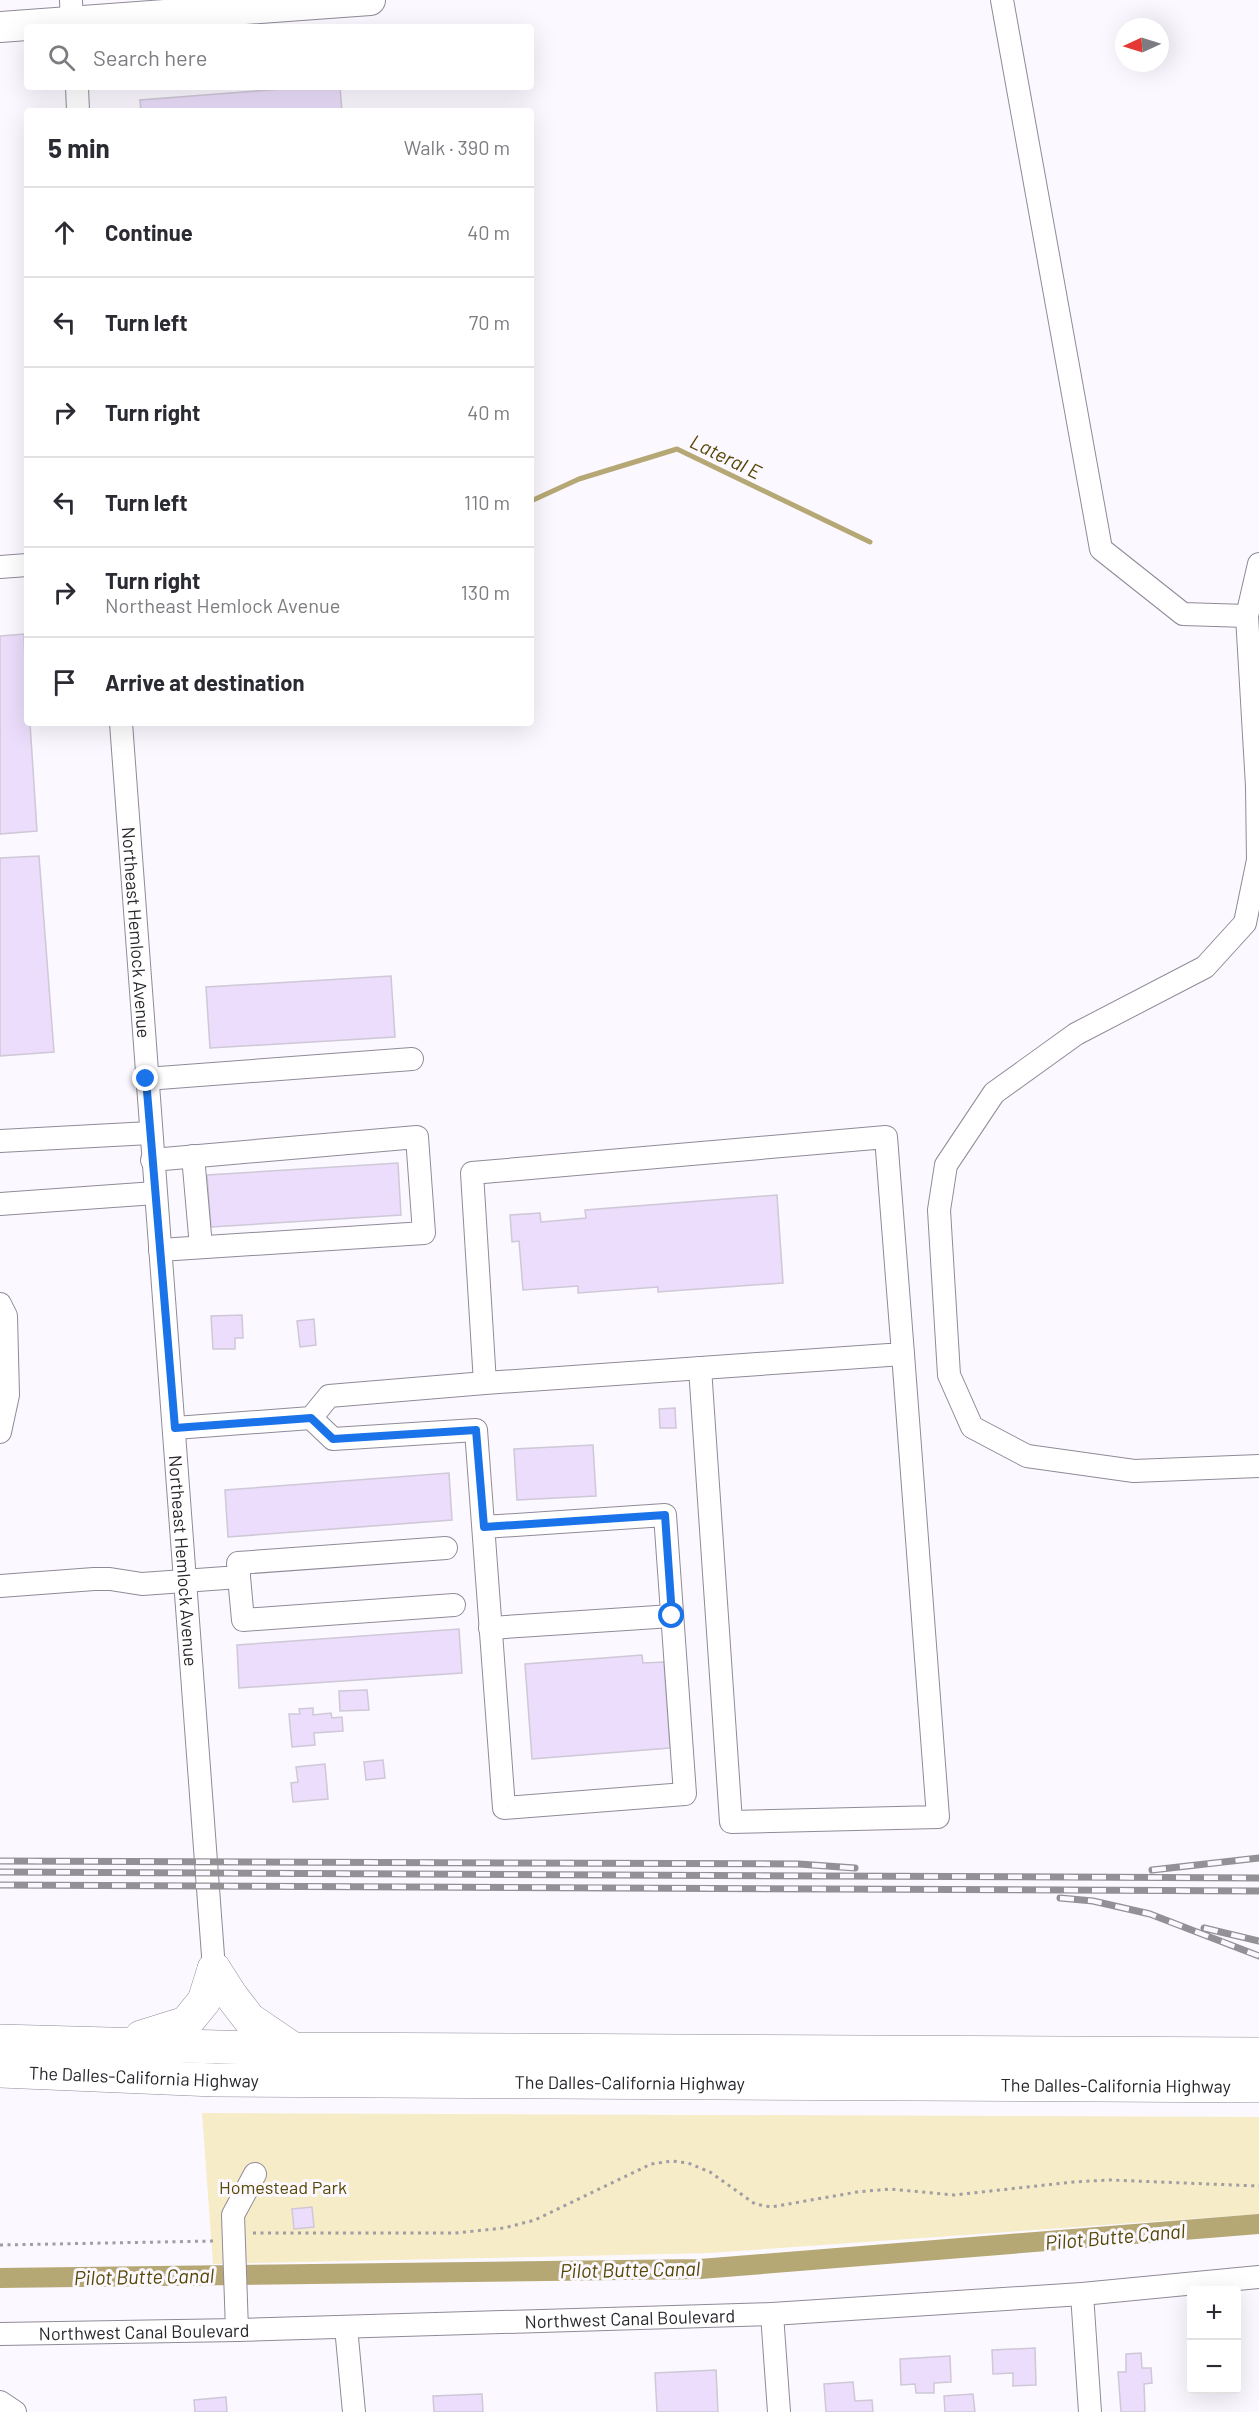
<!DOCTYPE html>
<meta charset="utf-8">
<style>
:root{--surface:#fff;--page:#f2f2f3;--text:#2b2b33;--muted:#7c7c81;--line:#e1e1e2}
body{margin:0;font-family:Barlow,sans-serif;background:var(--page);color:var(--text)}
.controls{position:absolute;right:18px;bottom:18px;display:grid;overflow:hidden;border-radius:6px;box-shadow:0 6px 24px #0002}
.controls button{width:54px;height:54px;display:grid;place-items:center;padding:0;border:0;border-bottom:2px solid var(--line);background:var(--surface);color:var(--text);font:30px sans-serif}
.compass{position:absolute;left:1115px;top:18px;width:54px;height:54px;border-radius:50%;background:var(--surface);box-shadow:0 6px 24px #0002;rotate:266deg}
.stop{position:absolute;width:18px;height:18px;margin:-14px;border:4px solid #1a73e8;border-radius:50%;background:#fff}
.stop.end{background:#1a73e8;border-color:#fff;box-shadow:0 2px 6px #0008}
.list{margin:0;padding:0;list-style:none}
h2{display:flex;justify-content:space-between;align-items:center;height:78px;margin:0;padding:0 24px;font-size:26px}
h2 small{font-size:20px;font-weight:400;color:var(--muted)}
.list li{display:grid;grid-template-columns:39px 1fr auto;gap:18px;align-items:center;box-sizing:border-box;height:90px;padding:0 24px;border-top:2px solid var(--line)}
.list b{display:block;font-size:22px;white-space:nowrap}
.list p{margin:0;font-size:20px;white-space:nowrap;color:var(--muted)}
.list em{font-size:20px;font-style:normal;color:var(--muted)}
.icon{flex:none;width:33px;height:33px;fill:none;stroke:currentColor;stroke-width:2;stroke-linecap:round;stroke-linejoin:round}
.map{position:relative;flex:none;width:1259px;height:2412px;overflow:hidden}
.search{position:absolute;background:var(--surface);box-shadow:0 6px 24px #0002;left:24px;top:24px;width:510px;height:66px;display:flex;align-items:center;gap:15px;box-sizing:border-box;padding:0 21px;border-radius:6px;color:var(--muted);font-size:22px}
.panel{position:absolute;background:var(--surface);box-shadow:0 6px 24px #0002;left:24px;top:108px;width:510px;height:618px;border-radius:6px}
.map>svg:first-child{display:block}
.green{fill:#f6ecc7}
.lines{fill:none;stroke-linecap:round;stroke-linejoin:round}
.stream{stroke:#b6a874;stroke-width:5}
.canal{stroke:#b6a874;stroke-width:20}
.building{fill:#ebddfb;stroke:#cfc8d7;stroke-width:1.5}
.minor-casing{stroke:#908a98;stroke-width:24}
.major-casing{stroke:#908a98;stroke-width:32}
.highway-casing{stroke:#908a98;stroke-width:34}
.path{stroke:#a09da4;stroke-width:3;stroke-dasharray:3 4.5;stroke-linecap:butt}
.minor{stroke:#fff;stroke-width:22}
.major{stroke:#fff;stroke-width:30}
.highway{stroke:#fff;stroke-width:33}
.rail-casing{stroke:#939096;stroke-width:7}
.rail{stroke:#fbf8ff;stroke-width:4.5;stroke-dasharray:14;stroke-linecap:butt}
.route{stroke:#1a73e8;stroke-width:8}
.labels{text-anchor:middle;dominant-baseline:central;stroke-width:6;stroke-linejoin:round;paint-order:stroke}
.street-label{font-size:18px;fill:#29262c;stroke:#fbf8ff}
.park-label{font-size:18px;fill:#584905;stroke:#fbf8ff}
.water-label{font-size:20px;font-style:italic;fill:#564703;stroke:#fbf8ff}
</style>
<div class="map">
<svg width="1259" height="2412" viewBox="0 0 1259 2412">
<rect width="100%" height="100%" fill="#fbf8ff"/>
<path class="green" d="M 202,2113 L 1259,2117 L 1259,2214 L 711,2253 L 213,2264 Z"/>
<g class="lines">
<path class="stream" d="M 531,501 L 579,479 L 677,449 L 870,542"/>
<path class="canal" d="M 0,2278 L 700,2269 L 1259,2224"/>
</g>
<path class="building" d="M 307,87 L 340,87 L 342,111 L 141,111 L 140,100 Z
M 24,634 L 27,723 L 30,723 L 37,831 L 0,834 L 0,636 Z
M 39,856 L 54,1052 L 0,1056 L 0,858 Z
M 391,976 L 395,1037 L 210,1048 L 206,987 Z
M 398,1163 L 401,1215 L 211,1227 L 207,1175 Z
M 777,1195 L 783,1283 L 658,1292 L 658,1287 L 578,1293 L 578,1286 L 523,1290 L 519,1241 L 512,1242 L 510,1215 L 540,1213 L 541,1222 L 586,1218 L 585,1210 Z
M 242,1315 L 243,1338 L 235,1338 L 235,1349 L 213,1349 L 211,1316 Z
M 314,1319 L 316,1345 L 300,1347 L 297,1321 Z
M 675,1408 L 676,1428 L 660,1428 L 659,1409 Z
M 593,1445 L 596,1496 L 517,1500 L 514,1449 Z
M 449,1473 L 452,1520 L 228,1537 L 225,1490 Z
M 459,1629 L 462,1673 L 239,1688 L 237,1645 Z
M 642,1655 L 643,1663 L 664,1662 L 670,1748 L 532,1759 L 525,1664 Z
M 367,1690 L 369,1710 L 340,1711 L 339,1691 Z
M 313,1708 L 313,1715 L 331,1713 L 332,1718 L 342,1717 L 343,1731 L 314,1733 L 315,1745 L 292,1747 L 289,1714 L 300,1714 L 299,1709 Z
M 383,1760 L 385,1778 L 366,1780 L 364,1762 Z
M 325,1764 L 328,1799 L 293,1802 L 291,1783 L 298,1782 L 296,1767 Z
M 312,2207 L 314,2227 L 294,2229 L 292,2209 Z
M 1035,2348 L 1036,2385 L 1013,2386 L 1013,2373 L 993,2374 L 992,2350 Z
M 1141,2353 L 1142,2368 L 1151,2368 L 1152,2383 L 1144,2384 L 1145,2412 L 1121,2412 L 1118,2372 L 1126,2372 L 1126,2354 Z
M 950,2356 L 951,2382 L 934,2383 L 934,2393 L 916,2393 L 915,2384 L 901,2385 L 900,2359 Z
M 716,2370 L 718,2412 L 657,2412 L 655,2373 Z
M 853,2382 L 855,2401 L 872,2400 L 873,2412 L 826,2412 L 824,2384 Z
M 482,2394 L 483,2412 L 434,2412 L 433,2396 Z
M 973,2394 L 975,2412 L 945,2412 L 944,2396 Z
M 226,2397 L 227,2412 L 195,2412 L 194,2400 Z"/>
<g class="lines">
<g class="minor-casing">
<g id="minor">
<path d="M 71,0 L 72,27"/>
<path d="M 1002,0 L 1101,549 L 1183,614 L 1247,616"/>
<path d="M 77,87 L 78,111"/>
<path d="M 1259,564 L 1247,616 L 1257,786 L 1258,860 L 1245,923 L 1205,967 L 1076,1034 L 994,1093 L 946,1165 L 939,1210 L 949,1375 L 972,1427 L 1027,1456 L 1134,1471 L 1259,1466"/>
<path d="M 0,567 L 27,565"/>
<path id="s1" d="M 121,723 L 214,1969"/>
<path d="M 146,1079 L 412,1059"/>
<path d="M 0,1141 L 150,1133"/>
<path d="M 193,1156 L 201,1247"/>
<path d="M 152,1160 L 417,1137 L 424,1233 L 160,1250"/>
<path d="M 0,1204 L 155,1193"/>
<path d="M 0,1304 L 6,1316 L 8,1395 L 0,1432"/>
<path d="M 700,1368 L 731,1822 L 938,1817 L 903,1354"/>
<path d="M 311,1418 L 333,1439 L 476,1430 L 504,1808 L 685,1794 L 665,1515 L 484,1527"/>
<path d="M 175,1428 L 311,1418 L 329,1396 L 485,1383 L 472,1173 L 886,1137 L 903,1354 L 485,1383"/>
<path d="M 239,1577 L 243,1620 L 454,1605"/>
<path d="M 0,1586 L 94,1579 L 110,1579 L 142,1584 L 239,1577 L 238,1563 L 446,1548"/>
<path d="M 490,1628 L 672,1616"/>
<path d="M 1082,2294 L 1090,2412"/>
<path d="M 772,2314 L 779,2412"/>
<path d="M 346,2327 L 354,2412"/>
<path d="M 237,2330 L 233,2215 L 255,2174"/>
<path id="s2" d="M 0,2334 L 237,2330 L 772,2314 L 1082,2294 L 1259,2277"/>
<path d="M 0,2402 L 15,2412"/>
</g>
</g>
<g class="major-casing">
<path id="major" d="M 0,27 L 370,0"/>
</g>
<g class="highway-casing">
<g id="highway">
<path d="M 214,1969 L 230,1994 L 249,2019 L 293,2049"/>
<path d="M 141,2037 L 186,2023 L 204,2001 L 214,1969"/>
<path d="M 0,2041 L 293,2049 L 1259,2054"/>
<path id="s3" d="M 0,2071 L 214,2080 L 1259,2086"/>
</g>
</g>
<path class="path" d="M 253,2233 L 455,2233 L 504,2228 L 535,2220 L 651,2164 L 672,2161 L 688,2163 L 710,2172 L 755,2204 L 771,2207 L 857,2192 L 890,2189 L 954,2195 L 1073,2182 L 1110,2180 L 1259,2186
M 0,2245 L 214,2241"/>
<use href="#minor" class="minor"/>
<use href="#major" class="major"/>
<use href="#highway" class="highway"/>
<g class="rail-casing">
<path id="rail" d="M 0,1861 L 799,1864 L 855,1868
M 1152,1870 L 1259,1858
M 0,1872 L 1259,1878
M 0,1885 L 1259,1891
M 1060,1898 L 1093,1901 L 1150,1914 L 1259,1956
M 1204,1928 L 1259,1941"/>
</g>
<use href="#rail" class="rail"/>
</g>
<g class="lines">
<path class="route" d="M 146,1079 L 175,1428 L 311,1418 L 333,1439 L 476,1430 L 484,1527 L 665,1515 L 672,1616"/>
</g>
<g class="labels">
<g class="street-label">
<text stroke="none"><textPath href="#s1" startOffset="210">Northeast Hemlock Avenue</textPath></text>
<text stroke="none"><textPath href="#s1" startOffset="840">Northeast Hemlock Avenue</textPath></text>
<text stroke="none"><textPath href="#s3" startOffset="144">The Dalles-California Highway</textPath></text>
<text stroke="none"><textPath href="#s3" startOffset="630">The Dalles-California Highway</textPath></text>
<text stroke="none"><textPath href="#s3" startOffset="1116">The Dalles-California Highway</textPath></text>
<text stroke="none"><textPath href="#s2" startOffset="630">Northwest Canal Boulevard</textPath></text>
<text stroke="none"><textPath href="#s2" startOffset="144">Northwest Canal Boulevard</textPath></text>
</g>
<g class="park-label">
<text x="283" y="2187">Homestead Park</text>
</g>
<g class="water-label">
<text transform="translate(726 456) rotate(26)">Lateral E</text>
<text transform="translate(1115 2236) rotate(-5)">Pilot Butte Canal</text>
<text transform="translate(630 2269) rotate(-1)">Pilot Butte Canal</text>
<text transform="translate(144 2276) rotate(-1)">Pilot Butte Canal</text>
</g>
</g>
</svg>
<div class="controls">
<button>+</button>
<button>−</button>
</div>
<svg class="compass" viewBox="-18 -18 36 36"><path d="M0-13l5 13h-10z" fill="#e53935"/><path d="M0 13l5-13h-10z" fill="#7c7c81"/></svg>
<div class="stop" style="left:672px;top:1616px"></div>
<div class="stop end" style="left:146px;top:1079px"></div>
<div class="search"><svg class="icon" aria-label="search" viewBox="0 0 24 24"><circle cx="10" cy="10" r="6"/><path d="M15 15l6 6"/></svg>Search here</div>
<section class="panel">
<h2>5 min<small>Walk · 390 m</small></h2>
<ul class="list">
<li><svg class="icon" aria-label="ahead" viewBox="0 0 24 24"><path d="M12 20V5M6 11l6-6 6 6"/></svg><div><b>Continue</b></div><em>40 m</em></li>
<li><svg class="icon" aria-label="left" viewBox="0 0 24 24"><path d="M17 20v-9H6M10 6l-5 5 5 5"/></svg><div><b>Turn left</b></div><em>70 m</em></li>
<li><svg class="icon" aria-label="right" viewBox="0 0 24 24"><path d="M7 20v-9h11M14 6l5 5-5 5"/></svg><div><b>Turn right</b></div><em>40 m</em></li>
<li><svg class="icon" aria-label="left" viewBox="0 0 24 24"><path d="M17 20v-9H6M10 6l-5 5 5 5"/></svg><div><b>Turn left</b></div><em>110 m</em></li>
<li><svg class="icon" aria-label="right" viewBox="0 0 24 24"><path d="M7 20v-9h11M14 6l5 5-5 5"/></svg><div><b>Turn right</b><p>Northeast Hemlock Avenue</p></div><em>130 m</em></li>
<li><svg class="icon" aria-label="arrive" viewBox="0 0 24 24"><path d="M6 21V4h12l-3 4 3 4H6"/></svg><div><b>Arrive at destination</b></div></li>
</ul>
</section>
</div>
